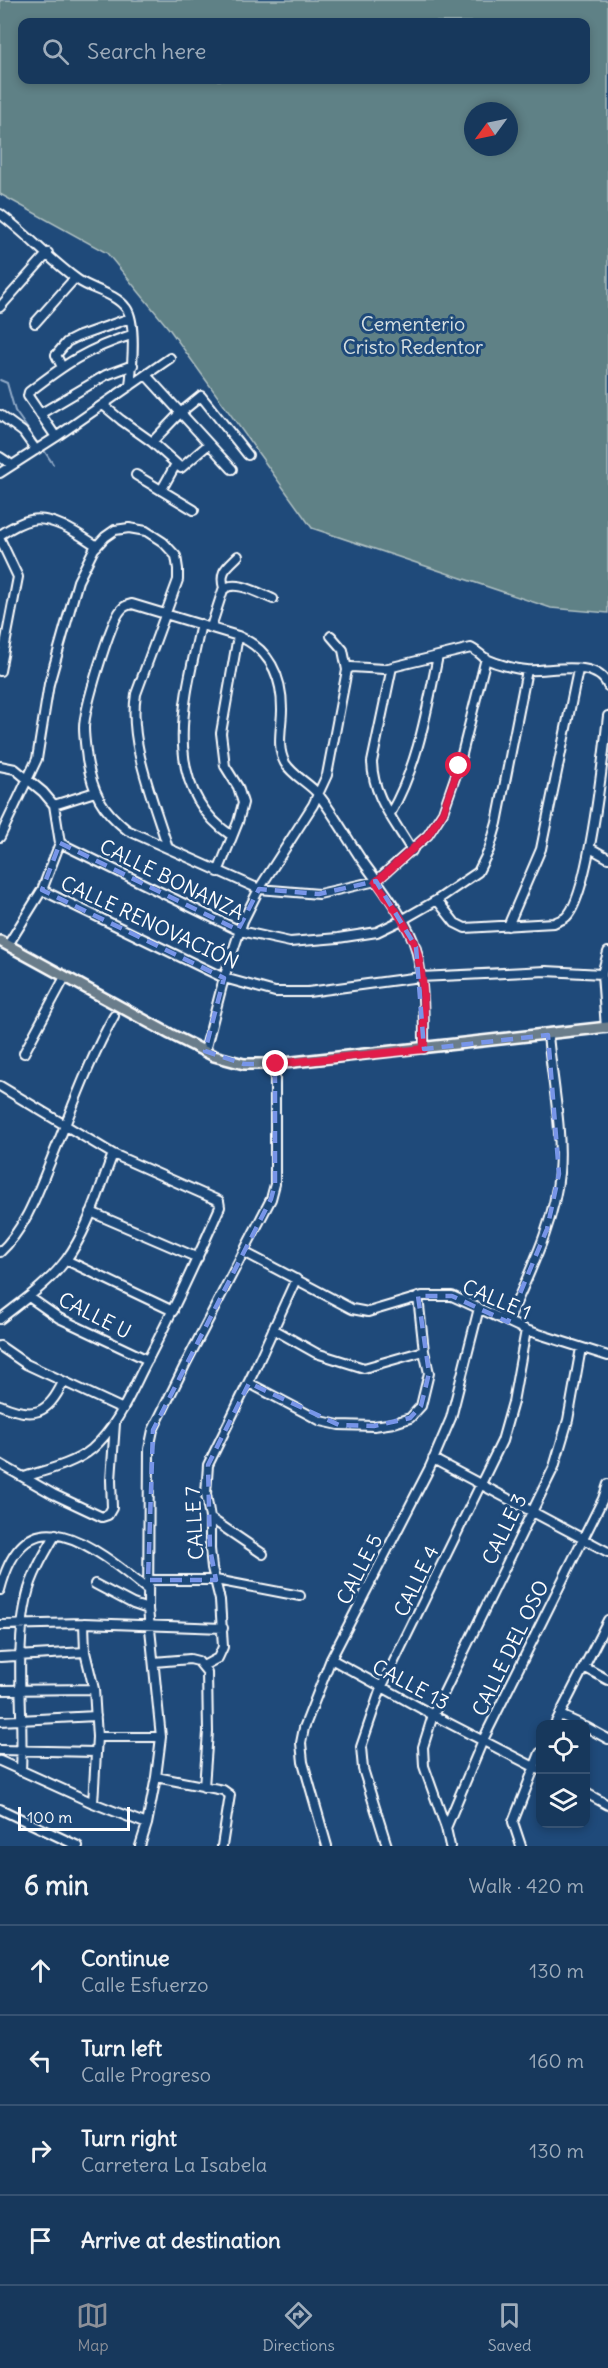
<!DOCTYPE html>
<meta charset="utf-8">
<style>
:root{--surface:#17385c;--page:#244365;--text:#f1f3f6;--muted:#9eacbb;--line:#365272;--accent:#8c9099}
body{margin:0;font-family:Delius,sans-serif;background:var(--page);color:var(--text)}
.controls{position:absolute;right:18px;bottom:18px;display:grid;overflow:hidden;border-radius:12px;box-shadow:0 3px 9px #0003}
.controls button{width:54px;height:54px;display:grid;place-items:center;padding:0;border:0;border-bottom:2px solid var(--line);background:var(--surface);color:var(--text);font:30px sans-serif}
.compass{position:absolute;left:464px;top:102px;width:54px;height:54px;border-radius:50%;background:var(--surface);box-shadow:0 3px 9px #0003;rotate:237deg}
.scale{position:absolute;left:18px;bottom:15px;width:112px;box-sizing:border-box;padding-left:6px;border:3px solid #fff;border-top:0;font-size:16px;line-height:21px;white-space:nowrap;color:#fff;-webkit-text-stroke:4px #1f4a7a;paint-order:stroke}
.stop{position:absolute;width:18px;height:18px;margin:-14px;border:4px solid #e11d48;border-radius:50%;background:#fff}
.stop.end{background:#e11d48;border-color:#fff;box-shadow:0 2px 6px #0008}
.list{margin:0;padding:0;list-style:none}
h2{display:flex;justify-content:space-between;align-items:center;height:78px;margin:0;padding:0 24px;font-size:26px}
h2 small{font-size:20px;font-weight:400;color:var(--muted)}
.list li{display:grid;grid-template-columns:39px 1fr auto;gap:18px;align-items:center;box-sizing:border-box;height:90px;padding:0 24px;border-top:2px solid var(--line)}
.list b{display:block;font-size:22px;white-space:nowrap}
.list p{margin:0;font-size:20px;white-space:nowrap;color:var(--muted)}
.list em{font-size:20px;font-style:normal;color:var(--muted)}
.icon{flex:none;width:33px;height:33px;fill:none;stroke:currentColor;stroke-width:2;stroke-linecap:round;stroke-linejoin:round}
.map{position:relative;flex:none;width:608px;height:1846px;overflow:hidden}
.search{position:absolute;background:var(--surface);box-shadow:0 3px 9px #0003;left:18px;right:18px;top:18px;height:66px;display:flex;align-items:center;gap:15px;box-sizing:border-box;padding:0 21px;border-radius:12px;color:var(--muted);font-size:22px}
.sheet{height:438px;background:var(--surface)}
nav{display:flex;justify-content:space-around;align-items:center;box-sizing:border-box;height:84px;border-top:2px solid var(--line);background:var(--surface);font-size:16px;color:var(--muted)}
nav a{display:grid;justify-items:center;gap:3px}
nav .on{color:var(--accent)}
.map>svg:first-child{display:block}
.green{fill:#5f8186;stroke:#afc0c2;stroke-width:1.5;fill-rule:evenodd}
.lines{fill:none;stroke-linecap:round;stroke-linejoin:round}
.stream{stroke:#91aac7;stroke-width:2}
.minor-casing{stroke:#fff;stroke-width:12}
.major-casing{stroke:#fff;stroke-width:14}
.minor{stroke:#1f4a7a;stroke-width:8}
.major{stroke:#6b7d8b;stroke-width:9}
.route{stroke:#e11d48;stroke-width:8}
.marked{fill:none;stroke:#7795e8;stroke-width:4.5;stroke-dasharray:12 8;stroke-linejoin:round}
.labels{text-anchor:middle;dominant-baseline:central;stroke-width:6;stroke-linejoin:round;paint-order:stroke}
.park-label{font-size:20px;fill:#d7e0e1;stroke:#1f4a7a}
.street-label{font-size:20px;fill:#fff;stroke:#1f4a7a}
</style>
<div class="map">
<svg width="608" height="1846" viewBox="0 0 608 1846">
<rect width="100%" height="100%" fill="#1f4a7a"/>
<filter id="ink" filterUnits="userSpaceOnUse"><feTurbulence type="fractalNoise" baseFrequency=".0167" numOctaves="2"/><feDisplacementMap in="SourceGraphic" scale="12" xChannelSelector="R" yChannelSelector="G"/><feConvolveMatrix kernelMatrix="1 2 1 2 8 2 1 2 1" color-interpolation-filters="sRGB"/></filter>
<g filter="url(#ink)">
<path class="green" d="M 0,0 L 608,0 L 608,613 L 551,608 L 312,528 L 170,330 L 107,253 L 0,194 ZM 22,22 L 586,22 L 586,80 L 22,80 ZM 473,111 L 509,111 L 509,147 L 473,147 Z"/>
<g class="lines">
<path class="stream" d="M 0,380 L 7,383 L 15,411 L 39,445
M 43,449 L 53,464"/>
<g class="minor-casing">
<path id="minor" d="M 0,214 C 27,234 50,260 78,280 C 92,290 115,293 126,308 C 137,322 132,368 130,386
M 0,307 L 48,253
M 35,323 L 75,278
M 62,367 L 56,355 L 67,342 L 77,337 L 130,318
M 146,375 L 232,469
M 103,405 L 121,420 L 152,442 L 181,468 L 209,444
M 40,414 L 106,375 L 133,365
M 0,415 L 23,432 L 36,450
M 56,437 L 28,396 L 29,392 C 65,364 87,349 131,335
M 152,442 L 180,413 L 201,396 L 248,455
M 0,457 L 12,465
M 0,473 L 56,437 L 170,358
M 136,475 L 194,510
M 162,489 L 176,464
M 0,535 C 9,529 20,522 31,520 C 52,515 80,535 97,546
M 0,539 L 18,577 L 0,671
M 224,588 C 219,571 227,567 238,556
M 201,624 C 185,697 158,786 232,836
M 211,627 L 223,590 C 234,578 260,594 273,599
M 392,667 L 372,762 C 373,798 395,821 412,851
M 347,670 L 351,667 L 384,669 L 471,648 C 477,651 481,655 486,659 C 497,664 515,669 527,670 C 549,672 597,658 608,686
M 0,766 L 15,769 L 43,792 L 54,805 L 60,843 L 42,890 L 8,945
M 54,805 L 95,792
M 390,814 C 418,766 427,709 438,656
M 0,837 L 37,759 L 49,684 L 78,581 L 94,549 L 105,537 L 115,530 L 129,528 L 146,531 L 163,542 L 176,556 L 178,569 L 178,580 L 136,694 C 128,742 154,802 168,848
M 60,843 L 240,931 L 290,942 L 338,938 L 377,932 L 402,920 L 437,900 L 478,872 L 489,850 L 497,823 L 527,670
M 590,848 L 608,858
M 218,872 L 238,822 L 243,803 L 238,787 L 225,766 L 221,733 L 238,636
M 42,890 L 224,978 L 275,992 L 308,992 L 420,977 L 546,971 L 602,974
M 437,900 L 455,923 L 465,928 L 554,923 C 557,921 563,920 566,917 C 589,897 604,751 608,716
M 508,926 L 541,849 L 578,670
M 606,1028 L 602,974 L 608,952
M 424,1049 C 424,1016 424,981 416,949 C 409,922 378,883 361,859 C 347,838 334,814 318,794 C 309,783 293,776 285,763 C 276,747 282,727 282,709 C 282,676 269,649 238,636 L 132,604 C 127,605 124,606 121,610 C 110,622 84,710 84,728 C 84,738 86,750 87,760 C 93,793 101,809 127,830 L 259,889 L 319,894 L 376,881 L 428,835 L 443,812 L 459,766 L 486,658
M 205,1051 L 224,978 L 243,921 L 259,889 L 313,805 L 327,775 L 347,670 L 343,650 L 331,636
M 24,1053 L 65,977
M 0,1086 L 113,1154 L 219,1201 L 220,1207 C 196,1262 171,1315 143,1369 C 129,1397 116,1428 92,1449 C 74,1464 46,1470 24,1477
M 91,1212 L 198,1258
M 0,1252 C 26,1228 38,1191 51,1160 C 71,1112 88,1062 114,1016
M 244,1252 L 352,1309 L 368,1312 L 422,1296 L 452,1296 L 526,1330 L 608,1356
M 66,1260 L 173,1311
M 29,1297 L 59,1318 L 148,1360
M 0,1319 C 23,1301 48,1284 66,1260 C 89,1229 99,1189 113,1154
M 508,1322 C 528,1274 554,1226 559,1173 C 563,1131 552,1079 548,1035
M 273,1329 L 316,1353 L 364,1368 L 424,1351
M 0,1346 L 26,1364 L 123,1409
M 249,1383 L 321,1421 L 339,1425 L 374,1426 L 394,1423 L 410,1418 L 421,1406 L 429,1373 L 424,1351 L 418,1297
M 0,1405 C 33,1419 48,1415 63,1382
M 433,1459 L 608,1552
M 0,1464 L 53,1494 L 102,1517 L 108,1515 L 112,1508 L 111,1480 L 115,1423
M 210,1518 L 263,1554
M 148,1580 L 216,1580 L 300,1596
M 95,1584 L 133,1604 L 148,1609
M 0,1590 C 26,1489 96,1548 148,1590
M 84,1623 L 85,1652 L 94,1689 L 97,1737 L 93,1803
M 0,1625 L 84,1623 L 223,1628
M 0,1657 L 85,1652
M 331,1659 L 433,1715 L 540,1770
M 154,1662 L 190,1659 L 198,1661 L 207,1672 L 208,1732 L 204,1787
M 203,1666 L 218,1658 L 223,1647 L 220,1600 L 212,1568 L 210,1549 L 210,1518 L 206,1494 L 208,1465 L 256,1367 L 296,1279
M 584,1667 L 608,1680
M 0,1690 L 94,1689
M 560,1715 L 580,1724
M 0,1721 L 96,1716
M 555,1724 L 608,1620
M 586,1727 L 608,1739
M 97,1737 L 161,1737
M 0,1750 L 95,1752
M 0,1761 L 93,1803 L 147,1824
M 21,1771 C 24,1714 14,1653 27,1596 C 32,1574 45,1553 56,1534
M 156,1777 L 223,1790 L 230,1795 L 222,1846
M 586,1793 L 608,1805
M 0,1809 L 78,1846
M 446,1828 L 483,1740 L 603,1499 L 608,1484
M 140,1846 L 147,1824 L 156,1777 L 161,1737 L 148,1609 L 149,1449 L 153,1430 L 186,1363 L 271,1199 L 275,1184 L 275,1064
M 327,1846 L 303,1762 L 301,1743 L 304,1728 L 331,1659 L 430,1467 L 451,1418 L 479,1308
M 387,1846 L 363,1769 L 361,1747 L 381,1688 L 502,1441 L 513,1402 L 526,1330
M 450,1846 L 446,1828 L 424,1766 L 423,1747 L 433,1715 L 554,1467 L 568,1420 L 581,1348
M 521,1846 L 513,1822 L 540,1753"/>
</g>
<g class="major-casing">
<path id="major" d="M 0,941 L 170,1034 L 214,1056 L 244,1064 L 275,1064 L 608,1027"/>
</g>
<use href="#minor" class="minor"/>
<use href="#major" class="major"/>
</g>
</g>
<g class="lines" filter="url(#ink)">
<path class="route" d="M 276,1064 L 424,1049 C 424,1020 425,973 415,946 C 406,923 390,902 376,882 L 428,835 L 443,812 L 459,766"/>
</g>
<path class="marked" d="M 60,843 L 238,930 L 259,889 L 319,894 L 376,881 L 416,947 L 424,1049 L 548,1035 L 559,1174 L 547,1229 L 508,1322 L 452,1296 L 418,1296 L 429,1373 L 421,1406 L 410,1418 L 374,1426 L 339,1425 L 249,1383 L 208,1465 L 210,1549 L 216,1580 L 148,1580 L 153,1430 L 271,1199 L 275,1184 L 275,1064 L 244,1064 L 205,1051 L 224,978 L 42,890 Z"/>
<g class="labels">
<g class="park-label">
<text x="413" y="323">Cementerio<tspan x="413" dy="23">Cristo Redentor</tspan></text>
</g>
<g class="street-label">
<text transform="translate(172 879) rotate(26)">CALLE BONANZA</text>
<text transform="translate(150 922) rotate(25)">CALLE RENOVACIÓN</text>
<text transform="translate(497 1299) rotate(23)">CALLE 1</text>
<text transform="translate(95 1315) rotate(27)">CALLE U</text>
<text transform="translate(194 1523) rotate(-93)">CALLE 7</text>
<text transform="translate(504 1529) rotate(-64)">CALLE 3</text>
<text transform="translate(359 1569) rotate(-63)">CALLE 5</text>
<text transform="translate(416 1581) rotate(-64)">CALLE 4</text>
<text transform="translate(510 1648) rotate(-64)">CALLE DEL OSO</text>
<text transform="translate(411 1684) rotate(28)">CALLE 13</text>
</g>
</g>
</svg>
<div class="controls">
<button><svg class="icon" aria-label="locate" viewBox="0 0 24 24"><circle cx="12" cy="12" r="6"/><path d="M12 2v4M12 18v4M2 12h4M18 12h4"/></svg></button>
<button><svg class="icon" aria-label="layers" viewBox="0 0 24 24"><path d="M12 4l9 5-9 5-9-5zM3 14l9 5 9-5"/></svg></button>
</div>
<svg class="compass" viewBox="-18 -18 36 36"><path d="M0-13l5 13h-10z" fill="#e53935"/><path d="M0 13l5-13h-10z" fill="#9eacbb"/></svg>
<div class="scale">100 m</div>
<div class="stop" style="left:459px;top:766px"></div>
<div class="stop end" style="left:276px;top:1064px"></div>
<div class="search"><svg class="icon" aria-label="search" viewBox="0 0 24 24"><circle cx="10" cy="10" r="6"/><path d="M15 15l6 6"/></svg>Search here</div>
</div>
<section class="sheet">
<h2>6 min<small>Walk · 420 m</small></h2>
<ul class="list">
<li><svg class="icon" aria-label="ahead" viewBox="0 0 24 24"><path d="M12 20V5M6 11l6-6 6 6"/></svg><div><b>Continue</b><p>Calle Esfuerzo</p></div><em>130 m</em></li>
<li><svg class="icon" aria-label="left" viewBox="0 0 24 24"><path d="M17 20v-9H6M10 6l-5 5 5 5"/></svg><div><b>Turn left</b><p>Calle Progreso</p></div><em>160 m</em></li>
<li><svg class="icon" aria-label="right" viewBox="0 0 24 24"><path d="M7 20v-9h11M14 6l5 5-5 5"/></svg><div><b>Turn right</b><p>Carretera La Isabela</p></div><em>130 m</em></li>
<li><svg class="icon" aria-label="arrive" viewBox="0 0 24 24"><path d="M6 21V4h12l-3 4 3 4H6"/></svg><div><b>Arrive at destination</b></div></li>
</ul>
</section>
<nav>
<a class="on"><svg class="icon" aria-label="map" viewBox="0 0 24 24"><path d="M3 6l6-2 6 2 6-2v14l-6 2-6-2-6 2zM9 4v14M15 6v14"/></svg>Map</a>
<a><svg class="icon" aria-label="directions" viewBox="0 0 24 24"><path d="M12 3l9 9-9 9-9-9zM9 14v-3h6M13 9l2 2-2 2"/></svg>Directions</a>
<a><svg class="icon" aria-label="saved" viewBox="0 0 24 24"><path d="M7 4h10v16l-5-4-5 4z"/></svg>Saved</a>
</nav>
